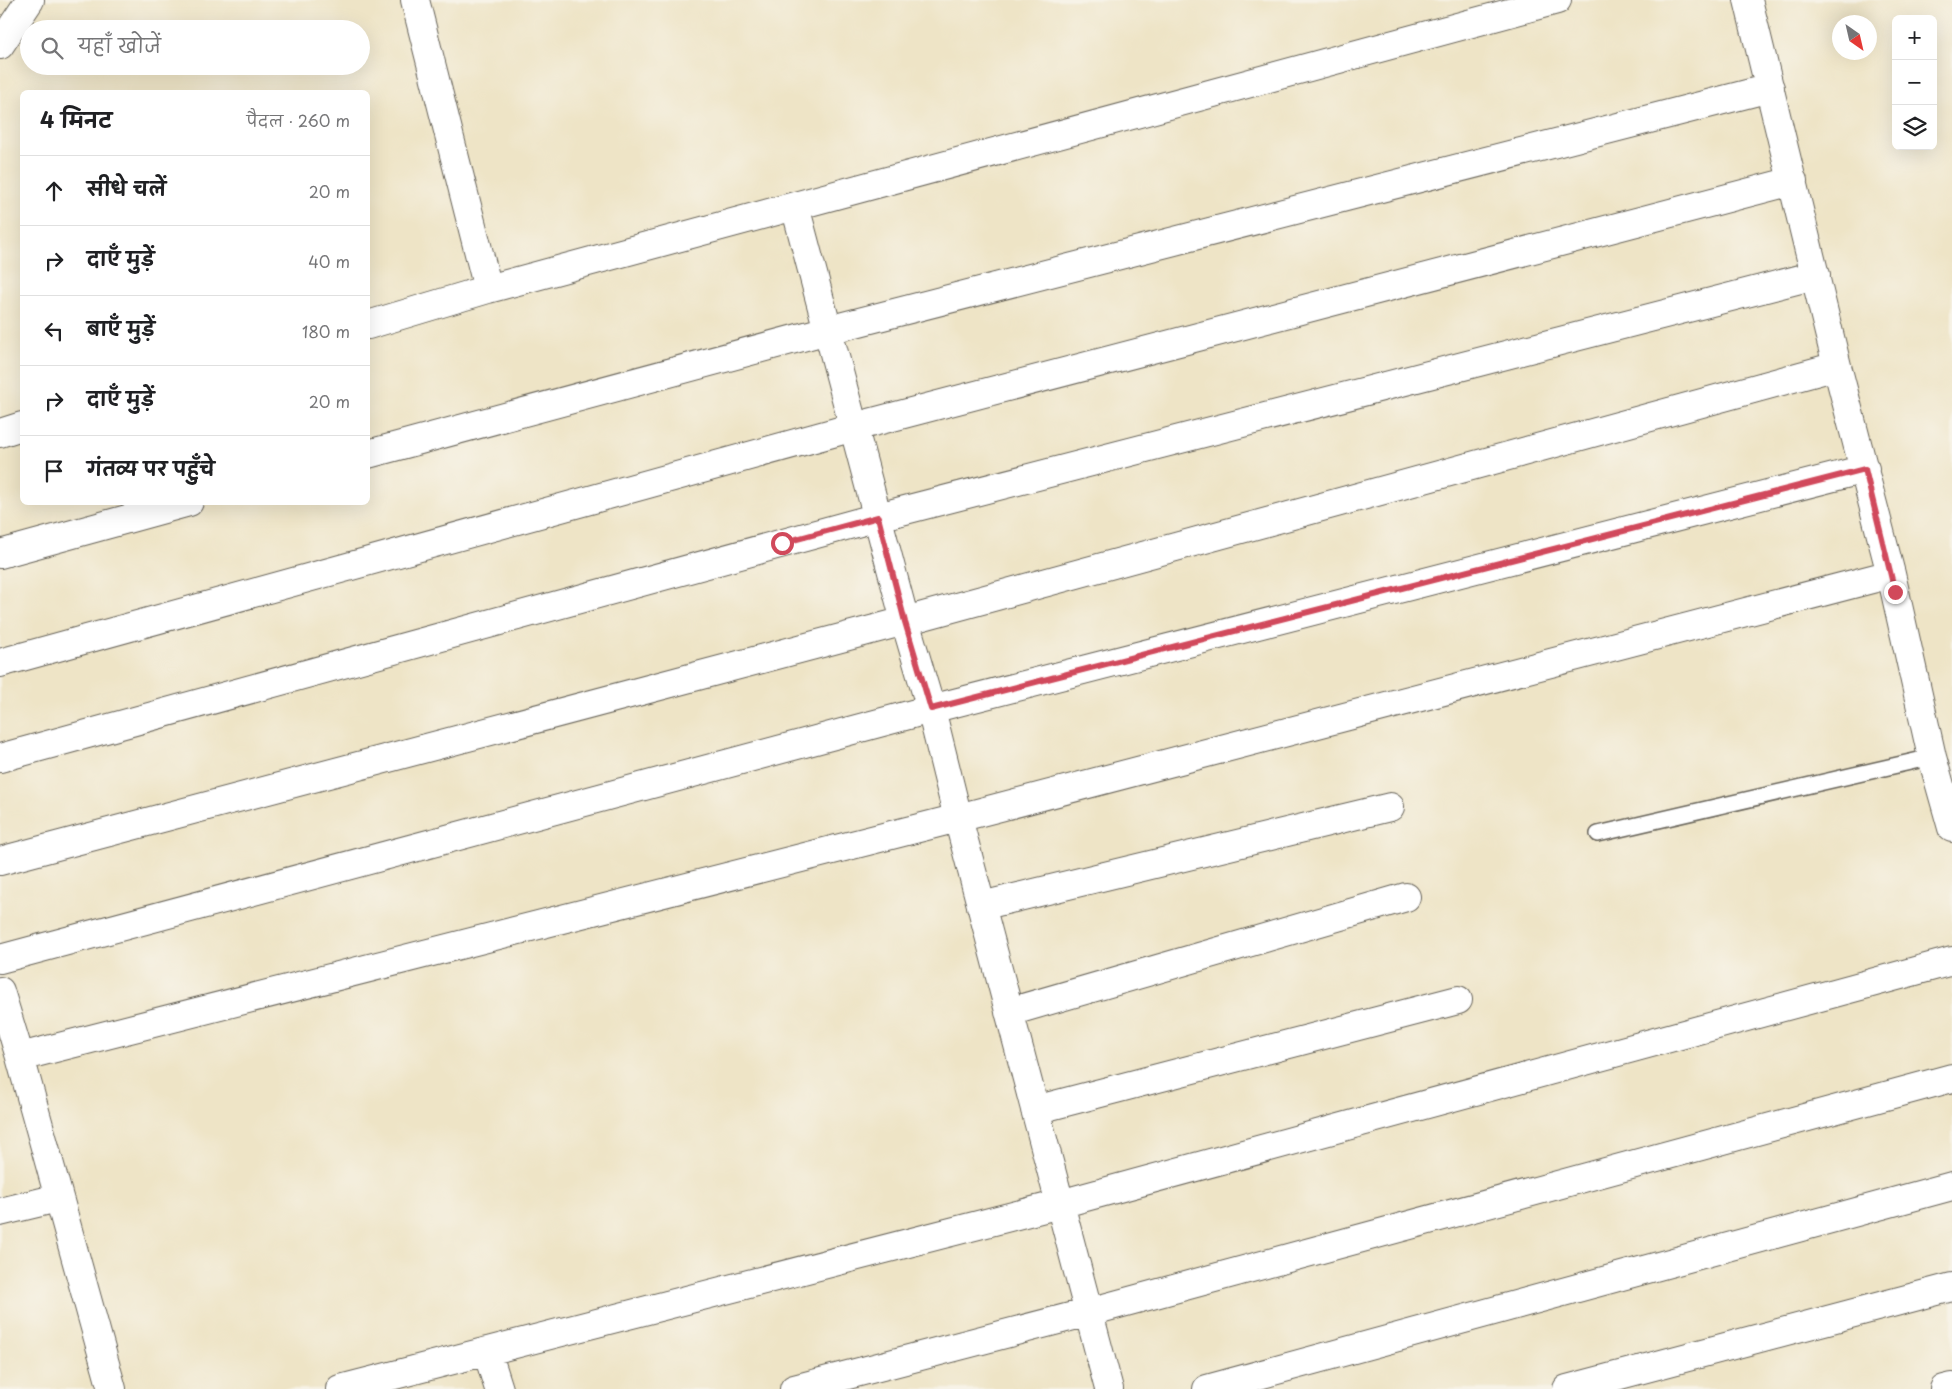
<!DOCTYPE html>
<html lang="hi">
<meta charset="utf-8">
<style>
:root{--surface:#fff;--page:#f2f2f2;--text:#202124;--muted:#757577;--line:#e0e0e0}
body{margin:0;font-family:"Playpen Sans","Playpen Sans Deva",sans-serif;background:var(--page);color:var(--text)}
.controls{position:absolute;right:15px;top:15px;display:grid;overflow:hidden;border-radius:8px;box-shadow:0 5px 20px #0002}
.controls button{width:45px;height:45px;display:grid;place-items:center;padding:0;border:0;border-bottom:1px solid var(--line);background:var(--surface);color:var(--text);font:25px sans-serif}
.compass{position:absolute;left:1832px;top:15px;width:45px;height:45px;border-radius:50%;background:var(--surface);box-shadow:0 5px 20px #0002;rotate:146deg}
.stop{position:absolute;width:15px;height:15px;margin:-11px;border:4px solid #d1495b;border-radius:50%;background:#fff}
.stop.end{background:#d1495b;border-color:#fff;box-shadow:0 1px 5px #0008}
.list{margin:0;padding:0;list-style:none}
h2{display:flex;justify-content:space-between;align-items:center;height:65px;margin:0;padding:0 20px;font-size:21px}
h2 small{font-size:16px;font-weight:400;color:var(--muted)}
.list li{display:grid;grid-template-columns:32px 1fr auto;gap:15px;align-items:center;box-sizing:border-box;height:70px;padding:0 20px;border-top:1px solid var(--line)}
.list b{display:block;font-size:19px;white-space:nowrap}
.list em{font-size:16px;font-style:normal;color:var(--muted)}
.icon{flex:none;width:28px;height:28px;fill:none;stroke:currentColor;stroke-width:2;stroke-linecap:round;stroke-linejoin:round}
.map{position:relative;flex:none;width:1952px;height:1389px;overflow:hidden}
.search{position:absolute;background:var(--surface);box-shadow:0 5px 20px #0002;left:20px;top:20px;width:350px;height:55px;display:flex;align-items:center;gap:12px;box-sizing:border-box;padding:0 18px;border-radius:28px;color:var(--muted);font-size:19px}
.panel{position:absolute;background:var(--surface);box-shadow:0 5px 20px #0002;left:20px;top:90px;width:350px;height:415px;border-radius:8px}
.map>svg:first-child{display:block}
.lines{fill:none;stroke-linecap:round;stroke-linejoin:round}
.lane-casing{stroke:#666258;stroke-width:18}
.street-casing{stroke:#666258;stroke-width:30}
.secondary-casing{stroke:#666258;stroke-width:30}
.lane{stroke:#fff;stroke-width:15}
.street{stroke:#fff;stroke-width:28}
.secondary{stroke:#fff;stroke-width:28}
.route{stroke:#d1495b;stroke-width:6}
</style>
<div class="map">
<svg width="1952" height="1389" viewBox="0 0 1952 1389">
<rect width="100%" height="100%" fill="#f7f3e8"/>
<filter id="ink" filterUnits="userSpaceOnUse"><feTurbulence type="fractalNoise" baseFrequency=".02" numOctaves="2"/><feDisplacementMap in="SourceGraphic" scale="10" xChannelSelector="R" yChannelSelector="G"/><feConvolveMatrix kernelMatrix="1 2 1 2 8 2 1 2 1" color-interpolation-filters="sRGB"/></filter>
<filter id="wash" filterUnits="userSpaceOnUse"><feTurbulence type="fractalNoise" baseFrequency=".0096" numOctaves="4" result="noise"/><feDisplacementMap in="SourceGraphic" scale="20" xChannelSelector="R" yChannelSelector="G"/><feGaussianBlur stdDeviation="1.12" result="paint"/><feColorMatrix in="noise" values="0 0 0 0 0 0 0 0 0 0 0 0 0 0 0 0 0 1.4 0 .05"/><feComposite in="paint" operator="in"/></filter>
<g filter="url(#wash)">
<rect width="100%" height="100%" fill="#eee4c6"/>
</g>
<g filter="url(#ink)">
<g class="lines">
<g class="lane-casing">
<path id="lane" d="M 1598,834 L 1932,757"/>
</g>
<g class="street-casing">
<path id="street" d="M 415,0 L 488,289
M 1748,0 L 1837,366 L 1891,574 L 1932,757 L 1952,828
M 795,206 L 905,621 L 931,709 L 958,818 L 1109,1389
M 368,325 L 488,289 L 1557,0
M 0,433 L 22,426
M 368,454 L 828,330 L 1770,88
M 0,554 L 189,502
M 0,663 L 854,427 L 1793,181
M 0,758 L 878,517 L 1816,275
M 0,861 L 905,621 L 1837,366
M 981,906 L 1390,807
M 0,959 L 931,709 L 1865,469
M 0,991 L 20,1057 L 112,1389
M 1009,1012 L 1406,897
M 20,1057 L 958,818 L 1891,574
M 1035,1110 L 1458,1000
M 0,1212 L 58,1198
M 487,1351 L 499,1389
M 340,1389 L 1060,1204 L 1952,961
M 794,1389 L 1089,1312 L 1952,1078
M 1207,1389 L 1952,1186
M 1567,1389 L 1952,1287
M 1944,1389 L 1952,1387"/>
</g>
<g class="secondary-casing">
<path id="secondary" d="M 0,45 L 30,0"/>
</g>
<use href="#lane" class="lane"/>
<use href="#street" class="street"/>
<use href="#secondary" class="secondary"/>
</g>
</g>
<g class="lines" filter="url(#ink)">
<path class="route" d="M 782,543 L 878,517 L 905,622 L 931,709 L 1865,469 L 1895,592"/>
</g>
</svg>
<div class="controls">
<button>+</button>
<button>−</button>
<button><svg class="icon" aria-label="layers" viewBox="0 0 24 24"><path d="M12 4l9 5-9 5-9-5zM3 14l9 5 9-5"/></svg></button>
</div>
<svg class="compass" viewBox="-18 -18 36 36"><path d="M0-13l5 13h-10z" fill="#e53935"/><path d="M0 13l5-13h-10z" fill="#757577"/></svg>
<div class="stop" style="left:782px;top:543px"></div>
<div class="stop end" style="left:1895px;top:592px"></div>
<div class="search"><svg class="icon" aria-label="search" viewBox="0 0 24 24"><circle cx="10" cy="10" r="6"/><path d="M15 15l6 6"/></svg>यहाँ खोजें</div>
<section class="panel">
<h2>4 मिनट<small>पैदल · 260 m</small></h2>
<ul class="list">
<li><svg class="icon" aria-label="ahead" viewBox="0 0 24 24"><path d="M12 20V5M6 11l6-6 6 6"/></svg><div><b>सीधे चलें</b></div><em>20 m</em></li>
<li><svg class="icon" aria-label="right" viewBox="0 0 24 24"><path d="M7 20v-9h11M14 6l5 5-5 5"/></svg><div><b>दाएँ मुड़ें</b></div><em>40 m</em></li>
<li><svg class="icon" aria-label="left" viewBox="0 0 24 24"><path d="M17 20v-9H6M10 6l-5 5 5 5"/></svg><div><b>बाएँ मुड़ें</b></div><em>180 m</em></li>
<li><svg class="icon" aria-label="right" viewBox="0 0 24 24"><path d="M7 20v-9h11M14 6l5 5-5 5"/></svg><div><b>दाएँ मुड़ें</b></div><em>20 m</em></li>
<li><svg class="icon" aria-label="arrive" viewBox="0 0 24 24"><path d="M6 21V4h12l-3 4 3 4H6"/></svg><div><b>गंतव्य पर पहुँचे</b></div></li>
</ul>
</section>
</div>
